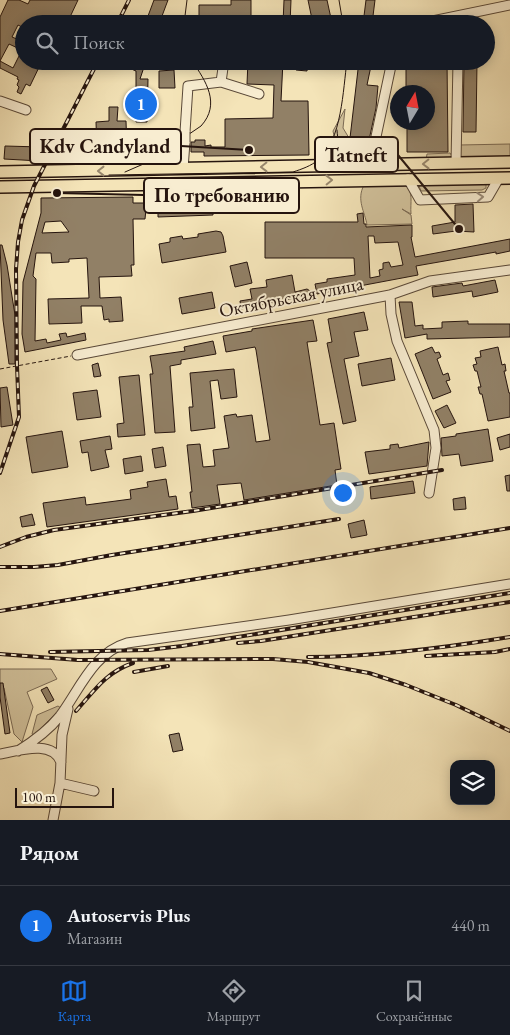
<!DOCTYPE html>
<html lang="ru">
<meta charset="utf-8">
<style>
:root{--surface:#171b24;--page:#242831;--text:#f1f3f6;--muted:#9ea1a6;--line:#363941;--accent:#1a73e8}
body{margin:0;font-family:"EB Garamond",serif;background:var(--page);color:var(--text)}
.controls{position:absolute;right:15px;bottom:15px;display:grid;overflow:hidden;border-radius:10px;box-shadow:0 2px 12px #0003}
.controls button{width:45px;height:45px;display:grid;place-items:center;padding:0;border:0;border-bottom:1px solid var(--line);background:var(--surface);color:var(--text);font:25px sans-serif}
.compass{position:absolute;left:390px;top:85px;width:45px;height:45px;border-radius:50%;background:var(--surface);box-shadow:0 2px 12px #0003;rotate:10deg}
.scale{position:absolute;left:15px;bottom:12px;width:99px;box-sizing:border-box;padding-left:5px;border:2px solid #25140e;border-top:0;font-size:14px;line-height:18px;white-space:nowrap;color:#25140e;-webkit-text-stroke:4px #f8edd1;paint-order:stroke}
.you{position:absolute;left:342px;top:492px;width:18px;height:18px;margin:-12px;border:4px solid #fff;border-radius:50%;background:#1a73e8;box-shadow:0 0 0 8px #1a73e833}
.badge{display:grid;place-items:center;width:32px;height:32px;border-radius:50%;background:var(--accent);color:#fff;font-size:16px;font-weight:700}
.pin{position:absolute;translate:-50% -50%;border:2px solid #fff;box-shadow:0 1px 5px #0006}
.list{margin:0;padding:0;list-style:none}
h2{display:flex;justify-content:space-between;align-items:center;height:65px;margin:0;padding:0 20px;font-size:21px}
h2 small{font-size:16px;font-weight:400;color:var(--muted)}
.list li{display:grid;grid-template-columns:32px 1fr auto;gap:15px;align-items:center;box-sizing:border-box;height:80px;padding:0 20px;border-top:1px solid var(--line)}
.list b{display:block;font-size:19px;white-space:nowrap}
.list p{margin:0;font-size:16px;white-space:nowrap;color:var(--muted)}
.list em{font-size:16px;font-style:normal;color:var(--muted)}
.icon{flex:none;width:28px;height:28px;fill:none;stroke:currentColor;stroke-width:2;stroke-linecap:round;stroke-linejoin:round}
.map{position:relative;flex:none;width:510px;height:820px;overflow:hidden}
.search{position:absolute;background:var(--surface);box-shadow:0 2px 12px #0003;left:15px;right:15px;top:15px;height:55px;display:flex;align-items:center;gap:12px;box-sizing:border-box;padding:0 18px;border-radius:28px;color:var(--muted);font-size:19px}
.sheet{height:145px;background:var(--surface)}
nav{display:flex;justify-content:space-around;align-items:center;box-sizing:border-box;height:70px;border-top:1px solid var(--line);background:var(--surface);font-size:14px;color:var(--muted)}
nav a{display:grid;justify-items:center;gap:2px}
nav .on{color:var(--accent)}
.map>svg:first-child{display:block}
.green{fill:#d1c19b;stroke:#7b6a54}
.building{fill:#918066;stroke:#25140e;fill-rule:evenodd}
.lines{fill:none;stroke-linecap:round;stroke-linejoin:round}
.minor-casing{stroke:#594838;stroke-width:11}
.major-casing{stroke:#25140e;stroke-width:14}
.path{stroke:#25140e;stroke-width:1;stroke-dasharray:4 2.5;stroke-linecap:butt}
.minor{stroke:#f8edd1;stroke-width:9}
.major{stroke:#f4e4b8;stroke-width:11}
.tram{stroke:#25140e;stroke-width:1}
.rail-casing{stroke:#25140e;stroke-width:4}
.rail{stroke:#f8edd1;stroke-width:2;stroke-dasharray:5.5;stroke-linecap:butt}
.minor-bridge-casing{stroke:#594838;stroke-width:11;stroke-linecap:butt}
.minor-bridge{stroke:#f8edd1;stroke-width:9}
.oneway{stroke:#97866c}
.oneway2{stroke:#998b79}
.labels{text-anchor:middle;dominant-baseline:central;stroke-width:4;stroke-linejoin:round;paint-order:stroke}
.street-label{font-size:19px;fill:#25140e;stroke:#f8edd1}
.leader{fill:none;stroke:#25140e;stroke-width:2}
.callout-dot{fill:#25140e;stroke:#f8edd1;stroke-width:2}
.callout{fill:#f8edd1;stroke:#25140e;stroke-width:2}
.callout-label{font-size:20px;text-anchor:middle;font-weight:bold;fill:#25140e}
</style>
<div class="map">
<svg width="510" height="820" viewBox="0 0 510 820">
<rect width="100%" height="100%" fill="#f4e4b8"/>
<filter id="stains"><feTurbulence type="fractalNoise" baseFrequency=".004" numOctaves="4"/><feColorMatrix values="0 0 0 0 .2 0 0 0 0 .09 0 0 0 0 .02 0 0 0 .5 -.17"/></filter>
<radialGradient id="worn" r=".72"><stop offset=".6" stop-color="#630" stop-opacity="0"/><stop offset="1" stop-color="#630" stop-opacity=".3"/></radialGradient>
<path class="green" d="M 345,109 L 343,128 L 349,138 L 363,140 L 364,148 L 370,149 L 371,155 L 363,157 L 359,162 L 339,161 L 333,131 Z
M 510,144 L 510,158 L 459,159 L 459,145 Z
M 450,153 L 452,156 L 449,160 L 426,160 L 427,154 Z
M 420,182 L 486,183 L 486,188 L 482,190 L 421,191 L 419,186 Z
M 364,185 L 405,185 C 414,192 410,202 411,214 L 402,209 L 411,215 L 412,224 L 367,225 C 365,212 356,200 364,185 Z
M 0,669 L 51,669 L 57,679 L 27,692 L 33,707 L 22,742 L 14,734 L 4,688 L 0,688 Z
M 58,706 L 61,708 L 34,735 L 32,734 L 37,715 Z"/>
<path class="building" d="M 8,0 L 19,0 L 28,4 L 30,0 L 78,0 L 70,17 L 83,24 L 24,24 L 24,28 L 18,25 L 12,37 L 24,42 L 24,61 L 42,61 L 30,86 L 26,84 L 21,94 L 17,92 L 19,87 L 17,85 L 19,80 L 17,79 L 18,77 L 0,68 L 0,17 ZM 9,44 L 22,50 L 13,68 L 0,61 Z
M 154,0 L 168,0 L 159,24 L 145,24 Z
M 231,0 L 251,0 L 251,24 L 199,24 L 199,5 L 231,5 Z
M 284,0 L 291,0 L 290,24 L 283,24 Z
M 308,0 L 327,0 L 332,23 L 313,24 Z
M 366,0 L 375,0 L 372,24 L 363,24 Z
M 132,61 L 146,61 L 140,79 L 148,79 L 147,122 L 136,122 L 136,71 L 129,68 Z
M 248,61 L 283,61 L 281,101 L 308,101 L 309,155 L 204,156 L 204,152 L 191,152 L 191,142 L 195,142 L 195,140 L 205,140 L 205,146 L 211,145 L 211,147 L 225,147 L 225,119 L 273,118 L 274,85 L 247,84 Z
M 296,61 L 308,61 L 307,71 L 296,70 Z
M 359,61 L 372,61 L 367,85 L 378,86 L 376,108 L 369,140 L 350,138 Z
M 406,61 L 447,61 L 448,152 L 407,152 L 407,122 L 428,122 L 428,92 L 406,92 Z
M 464,62 L 477,62 L 476,132 L 463,132 Z
M 174,70 L 175,88 L 159,88 L 159,71 Z
M 109,107 L 118,107 L 117,121 L 126,121 L 127,152 L 97,153 L 96,122 L 109,121 Z
M 5,146 L 41,147 L 40,161 L 4,159 Z
M 213,196 L 213,215 L 158,217 L 158,209 L 146,209 L 145,219 L 133,219 L 134,265 L 131,265 L 132,276 L 99,277 L 100,298 L 121,297 L 123,321 L 109,322 L 109,319 L 104,320 L 102,306 L 81,306 L 82,323 L 49,324 L 48,299 L 89,298 L 87,258 L 69,259 L 69,262 L 52,263 L 51,253 L 36,253 L 33,276 L 36,279 L 35,341 L 46,339 L 47,343 L 61,340 L 59,334 L 66,333 L 67,337 L 85,333 L 86,340 L 25,352 L 22,334 L 23,282 L 41,213 L 41,198 L 133,197 L 133,203 L 158,203 L 158,197 ZM 61,221 L 69,232 L 42,233 L 45,222 Z
M 473,204 L 474,232 L 456,231 L 433,234 L 432,226 L 455,222 L 455,205 Z
M 363,213 L 364,224 L 366,224 L 366,227 L 412,225 L 412,237 L 411,237 L 415,257 L 510,239 L 510,251 L 496,254 L 496,252 L 416,266 L 418,275 L 317,294 L 315,284 L 327,282 L 327,279 L 355,275 L 354,258 L 265,258 L 265,222 L 358,222 L 357,214 ZM 368,236 L 374,236 L 375,243 L 398,242 L 403,265 L 391,267 L 389,262 L 383,263 L 383,269 L 379,270 L 380,276 L 370,278 Z
M 216,231 L 221,232 L 223,236 L 226,252 L 162,263 L 159,244 L 170,242 L 170,238 L 182,236 L 183,239 L 198,237 L 198,234 Z
M 0,245 L 2,245 L 7,265 L 15,315 L 15,364 L 9,364 L 3,320 Z
M 247,262 L 252,283 L 235,287 L 230,266 Z
M 292,275 L 295,292 L 307,289 L 315,294 L 241,309 L 240,301 L 252,299 L 250,289 L 267,287 L 266,280 Z
M 495,280 L 498,292 L 473,297 L 472,291 L 433,297 L 432,287 L 462,283 L 463,286 Z
M 212,292 L 215,308 L 182,314 L 179,298 Z
M 399,302 L 412,302 L 415,326 L 423,325 L 423,329 L 442,328 L 442,322 L 468,321 L 468,324 L 510,324 L 510,337 L 427,339 L 427,334 L 405,338 Z
M 364,312 L 368,330 L 354,332 L 359,356 L 344,359 L 356,421 L 343,424 L 327,343 L 332,342 L 328,319 Z
M 313,320 L 317,341 L 307,342 L 320,425 L 334,423 L 341,469 L 335,470 L 337,485 L 244,500 L 241,483 L 217,485 L 220,504 L 192,508 L 190,492 L 192,492 L 187,445 L 200,444 L 203,467 L 215,466 L 213,450 L 229,448 L 224,416 L 236,414 L 237,417 L 252,415 L 256,442 L 270,440 L 256,350 L 255,347 L 226,352 L 223,336 L 252,331 L 252,329 Z
M 213,341 L 216,354 L 181,360 L 181,364 L 170,366 L 175,432 L 155,433 L 150,374 L 153,374 L 150,356 L 185,351 L 184,347 Z
M 432,347 L 435,353 L 439,352 L 441,357 L 437,359 L 443,375 L 448,373 L 450,380 L 446,381 L 451,392 L 433,399 L 415,354 Z
M 498,347 L 502,365 L 505,364 L 506,371 L 504,371 L 509,393 L 510,393 L 510,417 L 488,421 L 482,394 L 480,394 L 478,387 L 481,387 L 477,371 L 475,371 L 473,365 L 477,364 L 475,358 L 481,357 L 480,351 Z
M 391,358 L 395,380 L 362,386 L 358,364 Z
M 98,363 L 101,376 L 94,377 L 92,365 Z
M 234,369 L 237,397 L 221,399 L 218,380 L 210,381 L 215,428 L 191,431 L 189,407 L 193,407 L 190,373 Z
M 139,375 L 145,435 L 118,437 L 117,424 L 124,423 L 119,377 Z
M 7,387 L 13,425 L 1,427 L 0,388 Z
M 97,390 L 101,417 L 77,420 L 73,393 Z
M 447,405 L 456,423 L 444,428 L 435,411 Z
M 488,429 L 493,461 L 461,466 L 459,454 L 442,456 L 441,438 L 456,436 L 456,434 Z
M 62,431 L 68,467 L 32,473 L 26,437 Z
M 510,434 L 510,447 L 500,450 L 497,438 Z
M 110,436 L 112,449 L 105,450 L 109,467 L 91,471 L 88,452 L 82,453 L 80,441 Z
M 429,442 L 427,466 L 369,474 L 365,452 L 390,449 L 390,445 L 398,444 L 399,448 Z
M 163,447 L 166,466 L 155,468 L 152,449 Z
M 141,456 L 143,471 L 125,474 L 123,459 Z
M 510,475 L 510,491 L 507,491 L 505,476 Z
M 166,479 L 169,497 L 176,496 L 178,509 L 47,527 L 43,503 L 85,497 L 86,505 L 131,499 L 130,490 L 148,487 L 147,482 Z
M 413,481 L 415,493 L 371,499 L 370,487 Z
M 465,497 L 466,509 L 454,510 L 453,499 Z
M 32,514 L 35,525 L 22,527 L 20,517 Z
M 364,520 L 367,535 L 351,538 L 348,524 Z
M 0,683 L 3,683 L 10,733 L 5,734 L 0,697 Z
M 47,687 L 54,700 L 48,703 L 41,690 Z
M 179,733 L 183,750 L 173,752 L 169,735 Z"/>
<g class="lines">
<g class="minor-casing">
<path id="minor" d="M 418,24 L 510,5
M 221,82 L 259,94
M 0,101 L 26,110
M 185,132 L 188,86 L 221,82 L 224,61
M 456,163 L 458,61
M 370,165 L 392,61
M 183,169 L 185,142
M 408,179 L 420,200 L 488,197 L 499,178
M 390,295 L 391,314 L 397,341 L 434,430 L 436,448 L 429,493
M 77,355 L 390,295 L 430,281 L 510,270
M 18,751 C 34,741 48,731 60,716 C 80,689 93,653 127,643 L 289,620 L 510,584
M 0,754 C 18,751 52,739 61,762
M 60,783 L 94,791
M 53,820 L 60,783 L 62,735 L 68,709"/>
</g>
<g class="major-casing">
<path id="major" d="M 0,172 L 510,162
M 0,187 L 510,178"/>
</g>
<path class="path" d="M 0,369 L 71,356"/>
<use href="#minor" class="minor"/>
<use href="#major" class="major"/>
<path class="tram" d="M 339,0 L 343,24
M 184,24 L 187,0
M 337,130 C 338,141 338,149 348,156 L 385,170
M 125,172 L 148,162 L 201,126 C 221,104 206,81 192,61
M 109,175 L 293,172 C 302,169 311,166 318,160 C 342,141 343,89 347,61"/>
<g class="rail-casing">
<path id="rail" d="M 117,24 L 129,0
M 0,473 L 19,417 L 17,366 L 16,269 L 18,242 L 22,220 L 34,186 L 98,61
M 0,547 L 26,537 L 54,530 L 193,511 L 442,470
M 0,567 L 34,567 L 58,565 L 112,555 L 339,519
M 0,611 L 510,528
M 238,643 L 261,641 L 510,602
M 50,652 L 148,650 L 182,646 L 510,593
M 0,654 L 78,660 L 273,659 L 308,662 L 369,673 L 406,685 L 456,705 L 510,731
M 426,656 L 495,652 L 510,649
M 308,657 C 375,657 443,648 510,637
M 134,672 L 168,666
M 76,711 C 95,690 105,673 133,663"/>
</g>
<use href="#rail" class="rail"/>
<g class="minor-bridge-casing">
<path id="minor-bridge" d="M 185,142 L 185,132"/>
</g>
<use href="#minor-bridge" class="minor-bridge"/>
</g>
<defs><path id="oneway-chevron" d="M-2-3.5L2.5 0L-2 3.5" fill="none" stroke-width="1.6" stroke-linecap="round" stroke-linejoin="round" transform="scale(1.25)"/></defs>
<g class="oneway">
<use href="#oneway-chevron" transform="translate(426 164) rotate(179)"/>
<use href="#oneway-chevron" transform="translate(264 167) rotate(179)"/>
<use href="#oneway-chevron" transform="translate(101 171) rotate(180)"/>
<use href="#oneway-chevron" transform="translate(329 180) rotate(-1)"/>
</g>
<use class="oneway2" href="#oneway-chevron" transform="translate(480 197) rotate(-4)"/>
<g class="labels">
<g class="street-label">
<text transform="translate(291 297) rotate(-11)">Октябрьская улица</text>
</g>
</g>
<path class="leader" d="M249 150L181 146M459 229L398 155M57 193L144 195"/>
<g class="callout-dot">
<circle cx="249" cy="150" r="5"/>
<circle cx="459" cy="229" r="5"/>
<circle cx="57" cy="193" r="5"/>
</g>
<g class="callout">
<rect x="30" y="129" width="151" height="35" rx="5"/>
<rect x="315" y="137" width="83" height="35" rx="5"/>
<rect x="144" y="178" width="155" height="35" rx="5"/>
</g>
<g class="callout-label">
<text x="105" y="153">Kdv Candyland</text>
<text x="356" y="162">Tatneft</text>
<text x="222" y="202">По требованию</text>
</g>
<rect width="100%" height="100%" filter="url(#stains)"/>
<rect width="100%" height="100%" fill="url(#worn)"/>
</svg>
<div class="controls">
<button><svg class="icon" aria-label="layers" viewBox="0 0 24 24"><path d="M12 4l9 5-9 5-9-5zM3 14l9 5 9-5"/></svg></button>
</div>
<svg class="compass" viewBox="-18 -18 36 36"><path d="M0-13l5 13h-10z" fill="#e53935"/><path d="M0 13l5-13h-10z" fill="#9ea1a6"/></svg>
<div class="scale">100 m</div>
<div class="you"></div>
<div class="pin badge" style="left:141px;top:104px">1</div>
<div class="search"><svg class="icon" aria-label="search" viewBox="0 0 24 24"><circle cx="10" cy="10" r="6"/><path d="M15 15l6 6"/></svg>Поиск</div>
</div>
<section class="sheet">
<h2>Рядом<small></small></h2>
<ul class="list">
<li><span class="badge">1</span><div><b>Autoservis Plus</b><p>Магазин</p></div><em>440 m</em></li>
</ul>
</section>
<nav>
<a class="on"><svg class="icon" aria-label="map" viewBox="0 0 24 24"><path d="M3 6l6-2 6 2 6-2v14l-6 2-6-2-6 2zM9 4v14M15 6v14"/></svg>Карта</a>
<a><svg class="icon" aria-label="directions" viewBox="0 0 24 24"><path d="M12 3l9 9-9 9-9-9zM9 14v-3h6M13 9l2 2-2 2"/></svg>Маршрут</a>
<a><svg class="icon" aria-label="saved" viewBox="0 0 24 24"><path d="M7 4h10v16l-5-4-5 4z"/></svg>Сохранённые</a>
</nav>
